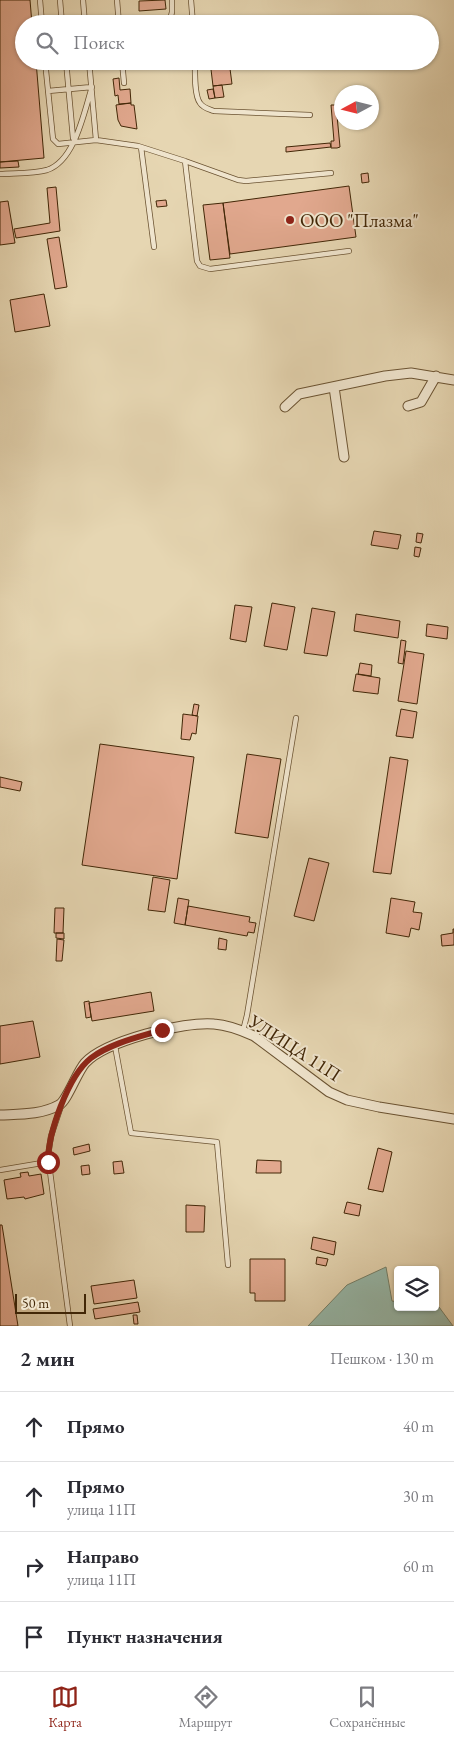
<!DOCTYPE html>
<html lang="ru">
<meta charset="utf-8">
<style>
:root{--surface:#fff;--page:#f7f7f7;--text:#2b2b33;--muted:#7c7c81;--line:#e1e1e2;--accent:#8f2418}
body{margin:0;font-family:"EB Garamond",serif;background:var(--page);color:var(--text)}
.controls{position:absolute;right:15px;bottom:15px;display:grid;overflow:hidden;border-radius:5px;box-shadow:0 1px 4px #0004}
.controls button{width:45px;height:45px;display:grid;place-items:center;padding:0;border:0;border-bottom:1px solid var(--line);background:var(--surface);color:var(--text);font:25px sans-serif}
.compass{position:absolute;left:334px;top:85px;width:45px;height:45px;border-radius:50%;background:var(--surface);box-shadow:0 1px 4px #0004;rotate:263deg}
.scale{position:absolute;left:15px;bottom:12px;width:71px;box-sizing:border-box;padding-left:5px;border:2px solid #422707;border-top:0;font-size:14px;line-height:18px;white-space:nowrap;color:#422707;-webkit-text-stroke:4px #efe4cd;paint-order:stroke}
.stop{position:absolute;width:15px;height:15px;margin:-11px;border:4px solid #8f2418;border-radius:50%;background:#fff}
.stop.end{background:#8f2418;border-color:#fff;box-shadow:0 1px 5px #0008}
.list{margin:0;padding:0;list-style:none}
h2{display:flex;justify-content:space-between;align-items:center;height:65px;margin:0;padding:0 20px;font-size:21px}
h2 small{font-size:16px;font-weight:400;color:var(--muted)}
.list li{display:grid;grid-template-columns:32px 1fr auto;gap:15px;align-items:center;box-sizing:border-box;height:70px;padding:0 20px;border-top:1px solid var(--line)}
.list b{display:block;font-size:19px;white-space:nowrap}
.list p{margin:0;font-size:16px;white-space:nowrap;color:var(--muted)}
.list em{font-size:16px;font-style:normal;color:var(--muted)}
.icon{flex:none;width:28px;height:28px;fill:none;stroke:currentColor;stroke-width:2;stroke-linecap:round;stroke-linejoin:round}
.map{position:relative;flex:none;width:454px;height:1326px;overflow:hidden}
.search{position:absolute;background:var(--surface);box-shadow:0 1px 4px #0004;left:15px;right:15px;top:15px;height:55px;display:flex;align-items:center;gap:12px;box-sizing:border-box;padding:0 18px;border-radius:28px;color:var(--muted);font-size:19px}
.sheet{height:345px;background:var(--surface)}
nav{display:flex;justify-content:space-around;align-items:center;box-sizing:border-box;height:70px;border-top:1px solid var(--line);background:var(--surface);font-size:14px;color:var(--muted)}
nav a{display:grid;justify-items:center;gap:2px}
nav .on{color:var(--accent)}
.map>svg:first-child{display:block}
.water{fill:#96b9ab;stroke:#747f69}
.building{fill:#e1a88e;stroke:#422707}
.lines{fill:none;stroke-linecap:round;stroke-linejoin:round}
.lane-casing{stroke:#6b5332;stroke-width:6}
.street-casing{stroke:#6b5332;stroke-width:11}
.lane{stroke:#efe4cd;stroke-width:4.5}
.street{stroke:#efe4cd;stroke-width:9}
.route{stroke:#8f2418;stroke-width:6}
.poi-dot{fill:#8f2418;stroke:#efe4cd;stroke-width:2}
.labels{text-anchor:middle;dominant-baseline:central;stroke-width:4;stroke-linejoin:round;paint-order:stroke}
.poi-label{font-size:19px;fill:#422707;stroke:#efe4cd;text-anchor:start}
.street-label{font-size:19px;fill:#422707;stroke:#efe4cd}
</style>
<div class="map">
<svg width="454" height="1326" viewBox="0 0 454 1326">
<rect width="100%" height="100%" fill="#e6d6b2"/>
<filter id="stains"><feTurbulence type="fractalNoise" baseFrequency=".004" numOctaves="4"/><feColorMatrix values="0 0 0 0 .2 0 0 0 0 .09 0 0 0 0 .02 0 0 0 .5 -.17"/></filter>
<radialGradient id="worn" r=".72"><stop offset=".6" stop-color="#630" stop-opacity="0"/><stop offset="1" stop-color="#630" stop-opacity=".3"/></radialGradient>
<path class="water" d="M 386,1267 L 392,1301 L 398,1302 L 398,1307 L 439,1307 L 453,1326 L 308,1326 L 347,1285 Z"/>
<path class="building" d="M 0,0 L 30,0 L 32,24 L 24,24 L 24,61 L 36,61 L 44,158 L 0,162 Z
M 165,0 L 166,9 L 139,11 L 139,1 Z
M 210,61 L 229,61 L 232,84 L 213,86 Z
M 119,78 L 120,90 L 130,89 L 131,103 L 119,104 L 118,95 L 115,96 L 113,79 Z
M 222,85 L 224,97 L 215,98 L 213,86 Z
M 213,89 L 215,98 L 209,99 L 207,90 Z
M 131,103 L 131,105 L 134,105 L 137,129 L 121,126 L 118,120 L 116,105 Z
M 331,105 L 336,105 L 340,147 L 337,148 L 331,148 L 331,141 L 334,141 Z
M 330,143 L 331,147 L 286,152 L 286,147 Z
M 18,161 L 19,167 L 0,168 L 0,162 Z
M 368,173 L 369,182 L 362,183 L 361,174 Z
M 349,186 L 356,237 L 230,254 L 223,203 Z
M 56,187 L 60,231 L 16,238 L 14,229 L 50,223 L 47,188 Z
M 166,200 L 167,206 L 157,207 L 156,201 Z
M 8,201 L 15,243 L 0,245 L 0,202 Z
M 223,203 L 230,258 L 210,260 L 203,205 Z
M 59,237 L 67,287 L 55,289 L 47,239 Z
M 44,294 L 50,326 L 15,332 L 10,300 Z
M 374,531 L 401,535 L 398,549 L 371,545 Z
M 417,533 L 423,534 L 421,543 L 416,542 Z
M 415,547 L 421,548 L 419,557 L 414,556 Z
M 272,603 L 295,607 L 287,650 L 264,646 Z
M 235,605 L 252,607 L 246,642 L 230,639 Z
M 312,608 L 335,612 L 327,656 L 304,653 Z
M 356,614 L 400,621 L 398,638 L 354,631 Z
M 427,624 L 448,627 L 447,639 L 426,636 Z
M 401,640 L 406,641 L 403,664 L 398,663 Z
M 406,651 L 424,654 L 417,704 L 398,701 Z
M 360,663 L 372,665 L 371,676 L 358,674 Z
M 356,674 L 380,678 L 378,694 L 353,691 Z
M 194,704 L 199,705 L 197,716 L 192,715 Z
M 401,709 L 417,712 L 413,738 L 396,736 Z
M 183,714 L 198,716 L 196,734 L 192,733 L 190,740 L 181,739 Z
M 100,744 L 194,757 L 177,879 L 82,865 Z
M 247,754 L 281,759 L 268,838 L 235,833 Z
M 390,757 L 408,760 L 391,874 L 373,872 Z
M 0,777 L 22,782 L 20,791 L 0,787 Z
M 309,858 L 329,863 L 314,921 L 294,916 Z
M 153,877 L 170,880 L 165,912 L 148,910 Z
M 178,898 L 189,900 L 185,925 L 174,923 Z
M 391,898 L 415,902 L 413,912 L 422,913 L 419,930 L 411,928 L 409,937 L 386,933 Z
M 188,906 L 250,917 L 249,922 L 256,923 L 254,933 L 248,932 L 247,936 L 185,925 Z
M 55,908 L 64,908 L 63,933 L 54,933 Z
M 453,929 L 454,929 L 454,945 L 442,946 L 441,935 L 453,933 Z
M 56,933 L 64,933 L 64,939 L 56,938 Z
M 219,938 L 227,940 L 226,950 L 218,949 Z
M 57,939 L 64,940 L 62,961 L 56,961 Z
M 151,992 L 154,1011 L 92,1021 L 89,1003 Z
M 89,1001 L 91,1017 L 86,1018 L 84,1002 Z
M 33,1021 L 40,1057 L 0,1064 L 0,1026 Z
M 89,1144 L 90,1151 L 74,1155 L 73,1148 Z
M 378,1148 L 392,1152 L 383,1192 L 368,1189 Z
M 257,1160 L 281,1161 L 281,1173 L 256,1173 Z
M 122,1161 L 124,1173 L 114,1174 L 113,1162 Z
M 89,1165 L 90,1174 L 82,1175 L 81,1166 Z
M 28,1172 L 29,1176 L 41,1174 L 44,1194 L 25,1199 L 24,1197 L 7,1199 L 4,1180 L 21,1177 L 20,1173 Z
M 347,1202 L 361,1205 L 359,1216 L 344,1213 Z
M 186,1205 L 205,1206 L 204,1232 L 186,1232 Z
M 0,1225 L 2,1225 L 18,1326 L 0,1326 Z
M 313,1237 L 336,1242 L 334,1255 L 311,1249 Z
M 317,1257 L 328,1259 L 326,1266 L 316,1264 Z
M 250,1259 L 285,1259 L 285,1301 L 255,1301 L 255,1293 L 250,1293 Z
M 134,1280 L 137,1298 L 94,1304 L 91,1286 Z
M 138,1302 L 140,1312 L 95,1319 L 93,1309 Z
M 133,1315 L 137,1315 L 138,1324 L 134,1324 Z"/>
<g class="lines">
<g class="lane-casing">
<path id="lane" d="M 40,0 L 42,24
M 60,0 L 62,24
M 83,0 L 85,24
M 117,0 L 119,24
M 191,0 L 193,24
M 169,24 L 172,12 L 172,0
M 45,61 L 53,139 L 58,144 L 96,140
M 66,61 L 73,138
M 89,61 L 96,140 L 138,146 L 185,161 L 197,261 L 200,266 L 210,269 L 349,251
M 122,61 L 124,83
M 195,61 C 195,72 194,95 200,103 C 203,108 209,109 214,111 L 310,115
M 141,147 L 154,247
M 185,161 L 238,180 L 246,181 L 331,173
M 0,174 C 15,173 33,174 47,170 C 75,161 84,112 92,87 L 48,91
M 243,1031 L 247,1015 L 296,718
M 115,1046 L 131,1133 L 217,1142 L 228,1265
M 61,1106 L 51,1136 L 48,1156 L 70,1326
M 0,1170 L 48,1162"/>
</g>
<g class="street-casing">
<path id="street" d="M 334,387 L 344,457
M 408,406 L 421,402 L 436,376
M 285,407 L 299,394 L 385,376 L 411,373 L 454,380
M 0,1115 C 20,1114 41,1115 59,1105 C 67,1101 77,1072 85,1063 C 105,1041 184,1021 214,1024 C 228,1025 241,1030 254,1036 L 329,1092 L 347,1100 L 379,1107 L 454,1119"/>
</g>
<use href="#lane" class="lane"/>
<use href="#street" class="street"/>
</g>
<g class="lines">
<path class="route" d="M 48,1162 C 48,1133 68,1076 91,1058 C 111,1043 139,1037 162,1030"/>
</g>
<circle class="poi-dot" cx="290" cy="220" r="5"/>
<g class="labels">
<g class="poi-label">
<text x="300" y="220">ООО "Плазма"</text>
</g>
<g class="street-label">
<text transform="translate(295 1048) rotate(33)">УЛИЦА 11П</text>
</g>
</g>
<rect width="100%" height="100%" filter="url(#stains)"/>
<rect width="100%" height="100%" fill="url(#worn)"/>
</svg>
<div class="controls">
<button><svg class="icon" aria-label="layers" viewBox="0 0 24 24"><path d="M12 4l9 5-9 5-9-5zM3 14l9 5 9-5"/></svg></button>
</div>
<svg class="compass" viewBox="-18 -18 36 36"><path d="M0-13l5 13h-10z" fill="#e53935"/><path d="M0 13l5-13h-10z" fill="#7c7c81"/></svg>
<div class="scale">50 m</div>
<div class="stop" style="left:48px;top:1162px"></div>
<div class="stop end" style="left:162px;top:1030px"></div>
<div class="search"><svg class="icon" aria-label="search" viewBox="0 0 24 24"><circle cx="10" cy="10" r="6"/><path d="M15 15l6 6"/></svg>Поиск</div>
</div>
<section class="sheet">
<h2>2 мин<small>Пешком · 130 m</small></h2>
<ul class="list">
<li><svg class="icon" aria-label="ahead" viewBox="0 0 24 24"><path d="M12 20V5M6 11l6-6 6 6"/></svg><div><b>Прямо</b></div><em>40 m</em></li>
<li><svg class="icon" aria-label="ahead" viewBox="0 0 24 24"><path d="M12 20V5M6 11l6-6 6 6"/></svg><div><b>Прямо</b><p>улица 11П</p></div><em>30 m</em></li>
<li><svg class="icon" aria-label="right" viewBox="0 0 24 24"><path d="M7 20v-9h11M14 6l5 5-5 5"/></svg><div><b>Направо</b><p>улица 11П</p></div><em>60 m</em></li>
<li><svg class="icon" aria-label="arrive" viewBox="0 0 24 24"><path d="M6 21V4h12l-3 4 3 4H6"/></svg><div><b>Пункт назначения</b></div></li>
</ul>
</section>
<nav>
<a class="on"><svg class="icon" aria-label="map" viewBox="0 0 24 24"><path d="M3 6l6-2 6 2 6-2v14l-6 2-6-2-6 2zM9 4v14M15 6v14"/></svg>Карта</a>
<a><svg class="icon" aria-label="directions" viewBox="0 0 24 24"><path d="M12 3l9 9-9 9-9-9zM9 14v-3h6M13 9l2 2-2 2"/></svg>Маршрут</a>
<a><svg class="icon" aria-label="saved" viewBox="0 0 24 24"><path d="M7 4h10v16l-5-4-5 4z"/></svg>Сохранённые</a>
</nav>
